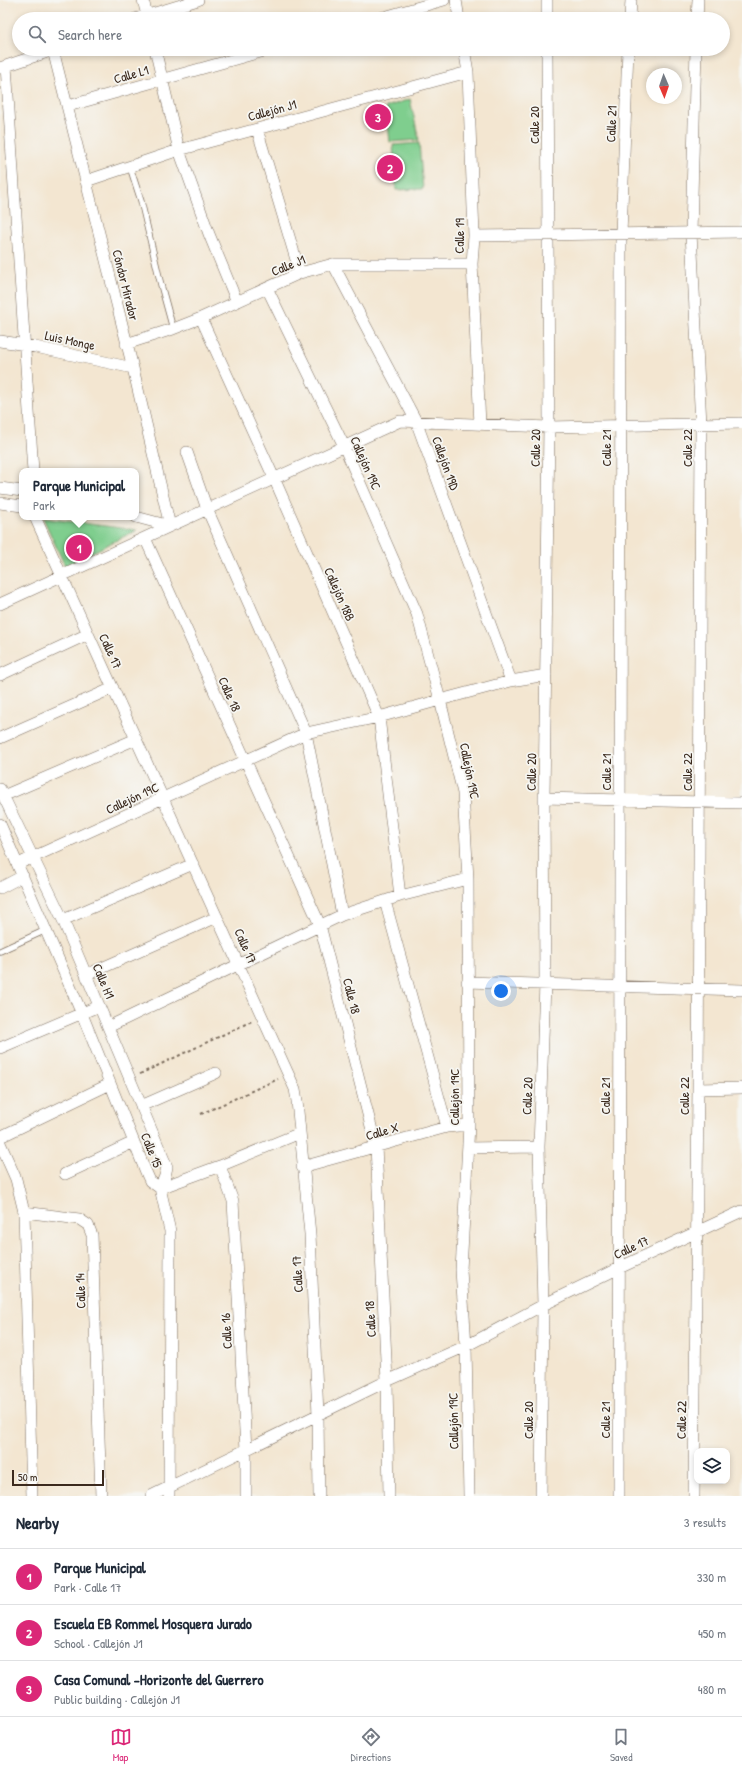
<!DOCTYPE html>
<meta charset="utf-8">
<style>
:root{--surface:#fff;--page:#f6f6f7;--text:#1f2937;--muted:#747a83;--line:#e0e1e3;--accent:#db2777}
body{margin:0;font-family:"Patrick Hand",sans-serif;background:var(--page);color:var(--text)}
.controls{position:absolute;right:12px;bottom:12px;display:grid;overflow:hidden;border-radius:8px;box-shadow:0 2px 6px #0003}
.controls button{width:36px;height:36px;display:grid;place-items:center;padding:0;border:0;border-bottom:1px solid var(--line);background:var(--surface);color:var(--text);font:20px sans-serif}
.compass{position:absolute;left:646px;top:68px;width:36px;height:36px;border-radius:50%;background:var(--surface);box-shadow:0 2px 6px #0003;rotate:178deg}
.scale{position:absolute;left:12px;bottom:10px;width:92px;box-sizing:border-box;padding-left:4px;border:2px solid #3b2a1e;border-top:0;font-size:11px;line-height:14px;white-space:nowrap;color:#3b2a1e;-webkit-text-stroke:3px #f6f6f2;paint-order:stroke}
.you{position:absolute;left:501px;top:991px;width:14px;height:14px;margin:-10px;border:3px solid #fff;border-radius:50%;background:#1a73e8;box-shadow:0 0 0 6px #1a73e833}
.badge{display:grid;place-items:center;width:26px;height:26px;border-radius:50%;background:var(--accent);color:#fff;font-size:13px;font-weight:700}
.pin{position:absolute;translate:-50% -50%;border:2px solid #fff;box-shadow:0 1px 4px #0006}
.popup{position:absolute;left:19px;top:468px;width:120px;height:52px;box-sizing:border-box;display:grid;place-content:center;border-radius:8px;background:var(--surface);filter:drop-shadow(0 1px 3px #0005);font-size:13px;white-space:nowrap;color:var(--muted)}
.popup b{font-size:15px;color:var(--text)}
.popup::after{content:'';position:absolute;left:50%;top:100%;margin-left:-8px;border:8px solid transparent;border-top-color:var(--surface)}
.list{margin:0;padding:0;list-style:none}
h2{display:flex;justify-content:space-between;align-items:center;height:52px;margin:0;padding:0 16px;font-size:17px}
h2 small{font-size:13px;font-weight:400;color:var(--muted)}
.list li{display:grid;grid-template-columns:26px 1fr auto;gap:12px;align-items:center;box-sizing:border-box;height:56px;padding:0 16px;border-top:1px solid var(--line)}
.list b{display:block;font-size:15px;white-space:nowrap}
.list p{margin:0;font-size:13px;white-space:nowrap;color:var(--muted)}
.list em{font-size:13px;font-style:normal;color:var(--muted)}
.icon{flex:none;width:22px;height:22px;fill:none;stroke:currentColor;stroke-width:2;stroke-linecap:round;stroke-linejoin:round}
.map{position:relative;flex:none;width:742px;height:1496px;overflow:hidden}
.search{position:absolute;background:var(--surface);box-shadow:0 2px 6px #0003;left:12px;right:12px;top:12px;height:44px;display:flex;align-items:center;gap:10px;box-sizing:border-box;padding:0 14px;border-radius:22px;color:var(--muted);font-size:15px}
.sheet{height:220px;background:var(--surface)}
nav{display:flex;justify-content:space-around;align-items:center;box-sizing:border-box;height:56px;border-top:1px solid var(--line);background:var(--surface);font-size:11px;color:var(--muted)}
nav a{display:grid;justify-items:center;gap:2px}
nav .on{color:var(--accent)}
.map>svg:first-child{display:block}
.green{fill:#7fce8e;stroke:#5d7c56}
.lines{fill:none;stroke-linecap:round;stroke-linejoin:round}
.service-casing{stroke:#7b6c5d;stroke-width:7}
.minor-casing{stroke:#7b6c5d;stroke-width:12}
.path{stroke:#7b6c5d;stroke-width:2;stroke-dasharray:3 3;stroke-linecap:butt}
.service{stroke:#fff;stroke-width:5.5}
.minor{stroke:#fff;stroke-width:11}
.labels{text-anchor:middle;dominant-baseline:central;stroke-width:3.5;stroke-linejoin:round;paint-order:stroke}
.street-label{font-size:13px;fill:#3b2a1e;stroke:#f6f6f2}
</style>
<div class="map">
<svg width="742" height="1496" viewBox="0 0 742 1496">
<rect width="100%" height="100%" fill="#f6f6f2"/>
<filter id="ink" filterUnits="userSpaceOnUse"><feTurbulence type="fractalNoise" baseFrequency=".025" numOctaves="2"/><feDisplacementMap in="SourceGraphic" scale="8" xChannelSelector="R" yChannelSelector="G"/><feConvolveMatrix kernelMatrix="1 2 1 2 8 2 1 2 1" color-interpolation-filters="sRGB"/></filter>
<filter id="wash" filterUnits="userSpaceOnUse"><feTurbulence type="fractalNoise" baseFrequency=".012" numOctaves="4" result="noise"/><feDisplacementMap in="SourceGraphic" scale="16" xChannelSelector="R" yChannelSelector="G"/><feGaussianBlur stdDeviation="0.9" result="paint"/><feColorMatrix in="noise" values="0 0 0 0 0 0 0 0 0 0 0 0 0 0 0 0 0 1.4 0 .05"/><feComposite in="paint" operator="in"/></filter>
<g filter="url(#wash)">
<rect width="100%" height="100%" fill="#f3e6d1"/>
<path class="green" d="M 410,99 L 419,140 L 390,142 L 386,107 Z
M 419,143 L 423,189 L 396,190 L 393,145 Z
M 43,518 L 137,530 L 65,566 Z"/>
</g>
<g filter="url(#ink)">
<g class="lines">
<g class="service-casing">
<path id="service" d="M 130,167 L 141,201 L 161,285 L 173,329
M 0,951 L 46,930"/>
</g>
<g class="minor-casing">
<path id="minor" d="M 143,0 L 148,19
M 456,0 L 459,19
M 547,0 L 547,19
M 135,19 L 198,0
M 377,19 L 444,0
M 630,19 L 631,0
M 697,19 L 698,0
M 155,49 L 179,150 L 209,234 L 237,302
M 464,49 L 468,72 L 474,236 L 472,264 L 480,424
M 53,50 L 133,368 L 170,526 L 136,517
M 6,66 L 33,471
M 0,68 L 56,49
M 68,106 L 271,49
M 257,129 L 300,273
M 86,181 L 179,150 L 468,72
M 474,236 L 742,232
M 333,264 L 416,421 L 511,681
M 201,318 L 274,478 L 379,717 L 400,896
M 0,341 L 26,345 L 133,368
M 126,344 L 173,329 L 201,318 L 300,273 L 333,264 L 472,264
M 187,452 L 207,509 L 306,733 L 342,915
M 0,488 L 22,491
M 0,503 L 22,506
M 35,517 L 295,1089 L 297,1101 L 310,1234 L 318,1415 L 319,1496
M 145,538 L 320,925 L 376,1146 L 387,1381 L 389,1496
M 0,604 L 400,421 L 549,427 L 742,423
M 0,675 L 88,634
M 0,738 L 113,688
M 0,789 L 63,920 L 167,1167 L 165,1176 L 160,1188
M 3,796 L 136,739
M 544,798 L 742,803
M 0,824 L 82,1014 L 146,1172 L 150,1181 L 160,1188 L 170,1231 L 169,1496
M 18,864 L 306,733 L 379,717 L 440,700 L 417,614 L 344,446 L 267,288
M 0,888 L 23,876
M 385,901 L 447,1127
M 63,920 L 193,864
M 86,975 L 217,917
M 467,982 L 742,990
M 108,1027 L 342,915 L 400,896 L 468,879
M 0,1048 L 99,1006
M 698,1089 L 742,1088
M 141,1106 L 216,1073
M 0,1137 L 110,1084
M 0,1143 L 16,1179 L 24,1212 L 32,1496
M 468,1148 L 539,1147
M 220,1166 L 233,1201 L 246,1450 L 246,1496
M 302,1167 L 447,1127 L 469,1125
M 65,1174 L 134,1142
M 160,1188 L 220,1166 L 300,1133
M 24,1212 L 79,1219 L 88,1225 L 92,1235 L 101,1496
M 151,1496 L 387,1381 L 466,1346 L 543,1305 L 619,1268 L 742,1211
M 469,1496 L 466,1346 L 461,1270 L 469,1125 L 468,879 L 463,793 L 440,700 L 511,681 L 546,675
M 541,1496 L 543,1305 L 539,1147 L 545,984 L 544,798 L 549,427 L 547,49
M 619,1496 L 621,234 L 628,49
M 694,1496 L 698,1089 L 701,424 L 691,233 L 696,49"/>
</g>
<path class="path" d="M 140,1074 L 252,1021
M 201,1114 L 278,1079"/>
<use href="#service" class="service"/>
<use href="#minor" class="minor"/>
</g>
</g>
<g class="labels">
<g class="street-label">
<text transform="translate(131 74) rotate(-16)">Calle L1</text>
<text transform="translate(272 110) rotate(-15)">Callejón J1</text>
<text transform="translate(611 124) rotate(-88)">Calle 21</text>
<text transform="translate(534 125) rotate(-90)">Calle 20</text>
<text transform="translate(459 236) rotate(-89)">Calle 19</text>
<text transform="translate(288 265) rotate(-22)">Calle J1</text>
<text transform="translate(126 285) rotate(76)">Cóndor Mirador</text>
<text transform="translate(70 340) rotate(12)">Luis Monge</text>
<text transform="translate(535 448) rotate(-89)">Calle 20</text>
<text transform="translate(606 448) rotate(-90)">Calle 21</text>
<text transform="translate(687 448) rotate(-90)">Calle 22</text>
<text transform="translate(366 463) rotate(66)">Callejón 19C</text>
<text transform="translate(446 463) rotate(70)">Callejón 19D</text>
<text transform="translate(340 594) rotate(66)">Callejón 18B</text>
<text transform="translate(111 651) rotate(65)">Calle 17</text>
<text transform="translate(230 694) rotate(66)">Calle 18</text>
<text transform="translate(470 771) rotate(79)">Callejón 19C</text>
<text transform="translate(531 772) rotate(-89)">Calle 20</text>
<text transform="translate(606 772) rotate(-90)">Calle 21</text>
<text transform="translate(687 772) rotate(-90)">Calle 22</text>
<text transform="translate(132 798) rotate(-25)">Callejón 19C</text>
<text transform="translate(246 946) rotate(66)">Calle 17</text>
<text transform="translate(104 981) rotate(67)">Calle H1</text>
<text transform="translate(352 996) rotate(76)">Calle 18</text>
<text transform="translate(527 1096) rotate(-88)">Calle 20</text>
<text transform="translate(605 1096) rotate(-90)">Calle 21</text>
<text transform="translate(684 1096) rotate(-90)">Calle 22</text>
<text transform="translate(454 1097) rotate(-90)">Callejón 19C</text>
<text transform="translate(382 1131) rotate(-16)">Calle X</text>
<text transform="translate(152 1150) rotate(68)">Calle 15</text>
<text transform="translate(631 1247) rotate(-25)">Calle 17</text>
<text transform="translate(297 1274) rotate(-93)">Calle 17</text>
<text transform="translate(80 1291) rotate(-92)">Calle 14</text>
<text transform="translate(370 1319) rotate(-93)">Calle 18</text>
<text transform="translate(226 1331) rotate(-93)">Calle 16</text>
<text transform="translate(528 1420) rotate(-90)">Calle 20</text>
<text transform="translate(605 1420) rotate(-90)">Calle 21</text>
<text transform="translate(681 1420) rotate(-89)">Calle 22</text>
<text transform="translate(453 1421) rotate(-91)">Callejón 19C</text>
</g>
</g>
</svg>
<div class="controls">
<button><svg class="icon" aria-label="layers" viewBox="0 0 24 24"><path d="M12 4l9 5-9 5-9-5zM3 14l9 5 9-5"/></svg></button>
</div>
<svg class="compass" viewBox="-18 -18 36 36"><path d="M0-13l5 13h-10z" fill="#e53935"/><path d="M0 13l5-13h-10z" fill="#747a83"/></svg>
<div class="scale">50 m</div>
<div class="you"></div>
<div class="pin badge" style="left:79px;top:548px">1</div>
<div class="popup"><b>Parque Municipal</b>Park</div>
<div class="pin badge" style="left:390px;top:168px">2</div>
<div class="pin badge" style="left:378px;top:117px">3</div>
<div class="search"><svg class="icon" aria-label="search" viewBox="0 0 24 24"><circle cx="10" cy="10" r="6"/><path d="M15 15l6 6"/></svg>Search here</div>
</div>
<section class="sheet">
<h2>Nearby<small>3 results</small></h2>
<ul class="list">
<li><span class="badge">1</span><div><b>Parque Municipal</b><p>Park · Calle 17</p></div><em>330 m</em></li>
<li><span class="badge">2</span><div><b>Escuela EB Rommel Mosquera Jurado</b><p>School · Callejón J1</p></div><em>450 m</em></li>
<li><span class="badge">3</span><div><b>Casa Comunal -Horizonte del Guerrero</b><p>Public building · Callejón J1</p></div><em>480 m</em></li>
</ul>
</section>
<nav>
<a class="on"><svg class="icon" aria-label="map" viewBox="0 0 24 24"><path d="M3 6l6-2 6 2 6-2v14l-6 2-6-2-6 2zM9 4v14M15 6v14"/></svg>Map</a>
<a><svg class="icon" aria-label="directions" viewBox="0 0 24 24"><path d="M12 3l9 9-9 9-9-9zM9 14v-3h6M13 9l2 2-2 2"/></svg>Directions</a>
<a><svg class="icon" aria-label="saved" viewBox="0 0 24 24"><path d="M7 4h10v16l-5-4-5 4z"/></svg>Saved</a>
</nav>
